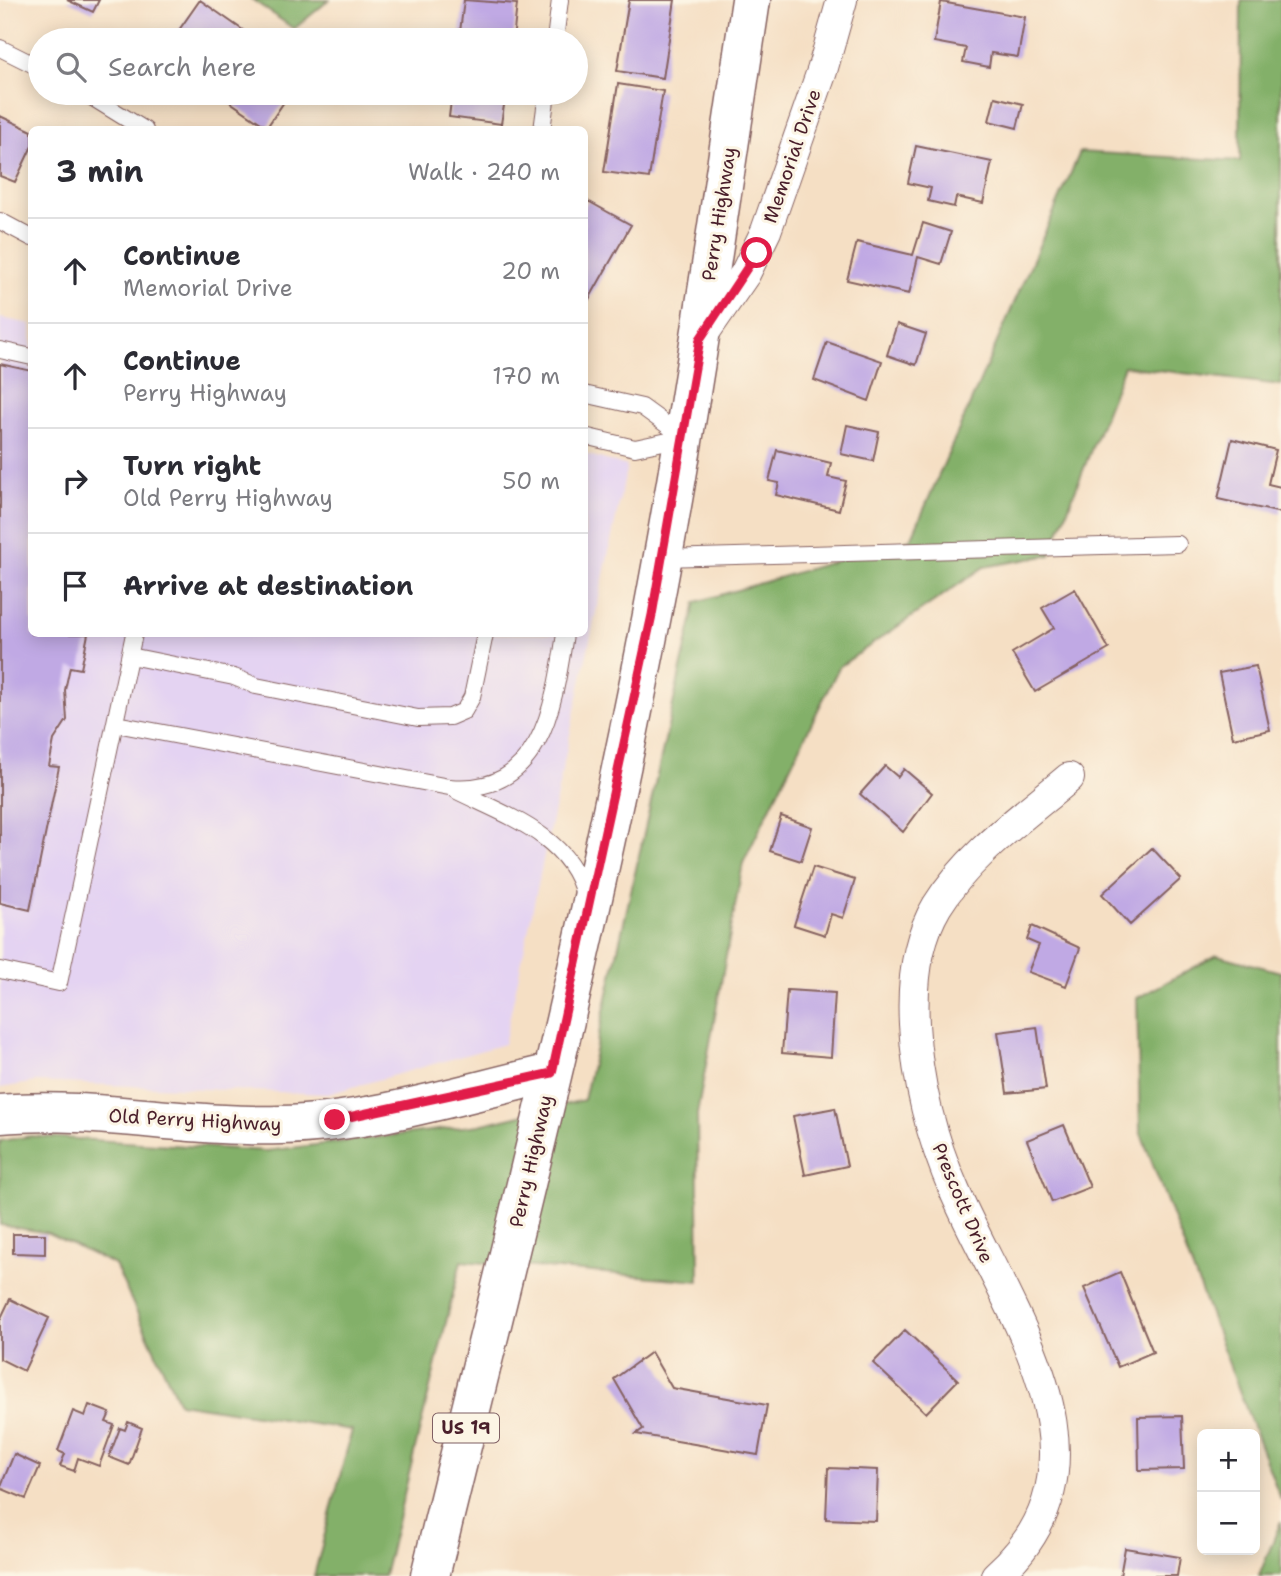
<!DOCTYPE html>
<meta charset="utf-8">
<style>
:root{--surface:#fff;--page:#f7f7f7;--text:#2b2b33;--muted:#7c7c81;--line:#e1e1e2}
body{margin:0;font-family:"Shantell Sans",sans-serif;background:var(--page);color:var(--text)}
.controls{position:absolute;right:21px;bottom:21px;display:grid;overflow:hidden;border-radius:10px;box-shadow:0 4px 18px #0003}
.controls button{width:63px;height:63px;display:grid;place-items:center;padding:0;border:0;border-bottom:2px solid var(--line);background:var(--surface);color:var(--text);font:35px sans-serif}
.stop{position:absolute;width:21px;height:21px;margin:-16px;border:5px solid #e11d48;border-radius:50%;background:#fff}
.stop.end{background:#e11d48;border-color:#fff;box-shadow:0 2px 7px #0008}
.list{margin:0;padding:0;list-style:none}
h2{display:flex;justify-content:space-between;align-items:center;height:91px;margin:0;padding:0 28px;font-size:30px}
h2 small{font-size:23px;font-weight:400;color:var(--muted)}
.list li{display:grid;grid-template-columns:46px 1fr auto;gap:21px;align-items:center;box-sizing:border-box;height:105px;padding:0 28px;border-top:2px solid var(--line)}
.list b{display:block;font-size:26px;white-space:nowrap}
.list p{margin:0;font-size:23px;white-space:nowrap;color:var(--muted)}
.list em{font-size:23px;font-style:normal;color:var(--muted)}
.icon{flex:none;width:38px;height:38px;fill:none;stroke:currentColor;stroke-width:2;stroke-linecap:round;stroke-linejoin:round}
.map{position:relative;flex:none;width:1281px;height:1576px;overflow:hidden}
.search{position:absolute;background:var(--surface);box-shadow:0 4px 18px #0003;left:28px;top:28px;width:560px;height:77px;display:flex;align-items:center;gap:18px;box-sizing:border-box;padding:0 24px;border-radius:38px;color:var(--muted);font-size:26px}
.panel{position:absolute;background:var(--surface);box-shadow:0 4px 18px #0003;left:28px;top:126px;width:560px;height:511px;border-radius:10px}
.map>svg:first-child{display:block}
.built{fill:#e4d3f2}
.forest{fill:#83b069;stroke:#66684a;stroke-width:2}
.building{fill:#c0a9e4}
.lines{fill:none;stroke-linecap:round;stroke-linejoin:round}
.lane-casing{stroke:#866261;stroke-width:18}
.street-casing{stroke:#866261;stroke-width:32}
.secondary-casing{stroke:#866261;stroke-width:41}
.primary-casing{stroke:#866261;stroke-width:41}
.lane{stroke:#fff;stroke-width:16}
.street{stroke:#fff;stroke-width:30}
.secondary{stroke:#fff;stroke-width:38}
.primary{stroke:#fff;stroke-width:38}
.route{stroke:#e11d48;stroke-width:9}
.labels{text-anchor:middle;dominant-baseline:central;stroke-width:6;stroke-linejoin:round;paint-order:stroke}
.shield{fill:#fcf5e5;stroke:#7f5f63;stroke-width:2}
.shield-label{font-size:18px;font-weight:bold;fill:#4a1f2b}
.street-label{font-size:19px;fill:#4a1f2b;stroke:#fcf5e5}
</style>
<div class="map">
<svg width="1281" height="1576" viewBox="0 0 1281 1576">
<rect width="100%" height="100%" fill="#fcf5e5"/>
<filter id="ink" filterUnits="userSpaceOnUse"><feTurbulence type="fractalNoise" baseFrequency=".0143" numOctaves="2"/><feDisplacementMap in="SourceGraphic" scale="14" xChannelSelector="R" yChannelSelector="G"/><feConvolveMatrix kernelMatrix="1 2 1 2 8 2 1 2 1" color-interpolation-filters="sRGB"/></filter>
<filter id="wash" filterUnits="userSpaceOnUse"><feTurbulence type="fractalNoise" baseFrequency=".00686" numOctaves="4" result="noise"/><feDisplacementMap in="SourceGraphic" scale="28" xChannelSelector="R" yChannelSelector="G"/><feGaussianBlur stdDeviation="1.57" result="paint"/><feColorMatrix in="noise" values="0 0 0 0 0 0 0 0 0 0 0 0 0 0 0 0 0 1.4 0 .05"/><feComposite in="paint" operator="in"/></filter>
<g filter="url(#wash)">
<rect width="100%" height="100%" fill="#f5dfc4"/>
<path class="built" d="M 0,318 L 31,324 L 32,634 L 584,634 L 585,454 L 627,466 L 504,1044 L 328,1094 L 36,1082 L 0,1088 Z"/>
<path class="forest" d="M 253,0 L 329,0 L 294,29 Z
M 1241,0 L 1281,0 L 1281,385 L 1124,366 L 1050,555 L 984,567 L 839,667 L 743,863 L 697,1114 L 699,1281 L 461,1261 L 384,1576 L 314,1576 L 352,1430 L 179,1403 L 115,1265 L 48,1233 L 0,1225 L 0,1141 L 31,1136 L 266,1151 L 479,1125 L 584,1100 L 696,602 L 911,539 L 1080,152 L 1240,161 Z
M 1217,955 L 1281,972 L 1281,1500 L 1140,1131 L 1137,998 Z
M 1281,1521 L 1281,1576 L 1259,1576 Z"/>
<g id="blocks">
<path class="building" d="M 67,0 L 99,0 L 93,12 Z
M 200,0 L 257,40 L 172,40 Z
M 464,0 L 517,4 L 513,40 L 459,40 Z
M 629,0 L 675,0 L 663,78 L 617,71 Z
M 941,2 L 1025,17 L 1018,57 L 991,53 L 989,67 L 963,62 L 966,48 L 934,42 Z
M 618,84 L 663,91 L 649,178 L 604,172 Z
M 217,93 L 290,93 L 267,127 Z
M 452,93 L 506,93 L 501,124 L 449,117 Z
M 995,97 L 1023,104 L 1017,128 L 989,121 Z
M 0,116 L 32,131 L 32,146 L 15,182 L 0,176 Z
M 916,146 L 992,162 L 983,203 L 956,197 L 954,207 L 928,201 L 931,188 L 908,183 Z
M 588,201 L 631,225 L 584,308 L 584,207 Z
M 923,223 L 951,232 L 941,264 L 918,257 L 909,294 L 847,280 L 857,242 L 913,255 Z
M 897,324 L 926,334 L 916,365 L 887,355 Z
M 827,342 L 882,361 L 869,401 L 814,380 Z
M 0,364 L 32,371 L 32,634 L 88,634 L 81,669 L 70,667 L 65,690 L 67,720 L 54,740 L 49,766 L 59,767 L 30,910 L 0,903 Z
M 847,425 L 879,432 L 873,461 L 841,454 Z
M 1232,439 L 1276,450 L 1268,484 L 1281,487 L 1281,513 L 1218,499 Z
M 777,450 L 831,463 L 828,477 L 846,481 L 839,510 L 776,495 L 779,483 L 769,481 Z
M 1075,589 L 1109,649 L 1035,692 L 1012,653 L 1054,628 L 1042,608 Z
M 1256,666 L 1270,730 L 1233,738 L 1219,673 Z
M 885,766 L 898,777 L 904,769 L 932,793 L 903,832 L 860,794 Z
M 781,816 L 812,827 L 801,861 L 770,851 Z
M 1152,848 L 1181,879 L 1130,925 L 1102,894 Z
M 813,867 L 855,880 L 843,918 L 831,914 L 825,935 L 794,925 Z
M 1032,926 L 1080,948 L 1066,986 L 1028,972 L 1039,945 L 1027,940 Z
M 787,990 L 835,993 L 831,1057 L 782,1053 Z
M 1037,1027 L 1046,1089 L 1007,1093 L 998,1032 Z
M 835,1108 L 847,1166 L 805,1175 L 793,1116 Z
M 1064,1125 L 1090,1187 L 1052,1202 L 1027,1140 Z
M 13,1234 L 45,1234 L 45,1254 L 13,1253 Z
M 1120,1272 L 1153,1352 L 1118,1367 L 1084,1288 Z
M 10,1299 L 49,1318 L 24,1371 L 0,1359 L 0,1320 Z
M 905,1330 L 958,1380 L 926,1413 L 873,1363 Z
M 651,1352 L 672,1388 L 767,1405 L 758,1455 L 636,1434 L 643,1429 L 614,1379 Z
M 89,1405 L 110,1413 L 106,1422 L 114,1425 L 99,1466 L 78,1458 L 74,1471 L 60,1466 L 65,1454 L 58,1451 L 73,1411 L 85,1416 Z
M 1182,1416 L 1184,1469 L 1139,1470 L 1138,1417 Z
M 128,1422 L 142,1428 L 129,1465 L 109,1457 L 120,1428 L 125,1430 Z
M 14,1454 L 40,1466 L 26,1499 L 0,1488 Z
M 828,1468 L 878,1470 L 876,1521 L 826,1519 Z
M 1125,1548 L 1180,1557 L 1177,1576 L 1120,1576 Z"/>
</g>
</g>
<g filter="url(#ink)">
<use href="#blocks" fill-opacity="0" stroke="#866261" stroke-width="2"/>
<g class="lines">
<g class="lane-casing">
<path id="lane" d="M 555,40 L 560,0
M 0,48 L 40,68
M 85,93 L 145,130
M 542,130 L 547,93
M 0,221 L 32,238
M 0,350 L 32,357
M 584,394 L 642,407 L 682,436
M 584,436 L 635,448 L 682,438
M 662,558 L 1178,544
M 130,656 L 234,677 L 256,686 L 418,718 L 450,717 L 464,711 L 472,697 L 485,634
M 116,724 L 449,787 C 542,796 554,705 565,634
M 457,791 C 505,815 570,836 584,895
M 0,970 L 59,983 L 134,634"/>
</g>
<g class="street-casing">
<path id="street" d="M 702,336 L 745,274 L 766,231 L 822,71 L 842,0
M 996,1576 C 1124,1463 1008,1313 955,1192 C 932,1140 917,1081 914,1024 C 912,985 916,941 937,906 C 969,854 1023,817 1069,778"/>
</g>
<g class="secondary-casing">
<path id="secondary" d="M 0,1114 C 94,1106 187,1128 281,1125 C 372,1123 464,1093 552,1073"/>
</g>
<g class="primary-casing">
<path id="primary" d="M 430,1576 C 508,1257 590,938 652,615 C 691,411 720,205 751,0"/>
</g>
<use href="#lane" class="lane"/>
<use href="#street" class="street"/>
<use href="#secondary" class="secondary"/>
<use href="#primary" class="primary"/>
</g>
</g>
<g class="lines" filter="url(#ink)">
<path class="route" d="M 335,1120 L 552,1073 L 652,615 L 700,339 L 757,253"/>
</g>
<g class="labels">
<rect class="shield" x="433" y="1413.5" width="66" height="29" rx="5"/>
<g class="shield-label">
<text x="466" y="1428">US 19</text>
</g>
<g class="street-label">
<text transform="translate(792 156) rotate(-71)">Memorial Drive</text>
<text transform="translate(719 214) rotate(-81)">Perry Highway</text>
<text transform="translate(195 1120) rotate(3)">Old Perry Highway</text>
<text transform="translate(531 1161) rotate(-77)">Perry Highway</text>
<text transform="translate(963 1203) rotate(67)">Prescott Drive</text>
</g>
</g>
</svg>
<div class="controls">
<button>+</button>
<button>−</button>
</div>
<div class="stop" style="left:757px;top:253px"></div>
<div class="stop end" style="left:335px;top:1120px"></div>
<div class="search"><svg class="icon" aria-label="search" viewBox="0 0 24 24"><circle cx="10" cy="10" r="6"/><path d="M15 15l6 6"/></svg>Search here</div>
<section class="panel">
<h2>3 min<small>Walk · 240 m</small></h2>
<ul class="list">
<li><svg class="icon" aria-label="ahead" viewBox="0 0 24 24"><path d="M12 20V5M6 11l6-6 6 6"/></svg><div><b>Continue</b><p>Memorial Drive</p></div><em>20 m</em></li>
<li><svg class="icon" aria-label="ahead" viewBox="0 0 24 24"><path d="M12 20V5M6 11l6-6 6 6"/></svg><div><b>Continue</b><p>Perry Highway</p></div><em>170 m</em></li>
<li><svg class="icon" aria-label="right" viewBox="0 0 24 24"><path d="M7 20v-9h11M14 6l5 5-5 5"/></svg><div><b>Turn right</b><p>Old Perry Highway</p></div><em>50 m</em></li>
<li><svg class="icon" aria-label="arrive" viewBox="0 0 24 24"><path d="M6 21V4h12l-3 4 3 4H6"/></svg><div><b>Arrive at destination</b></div></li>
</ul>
</section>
</div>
